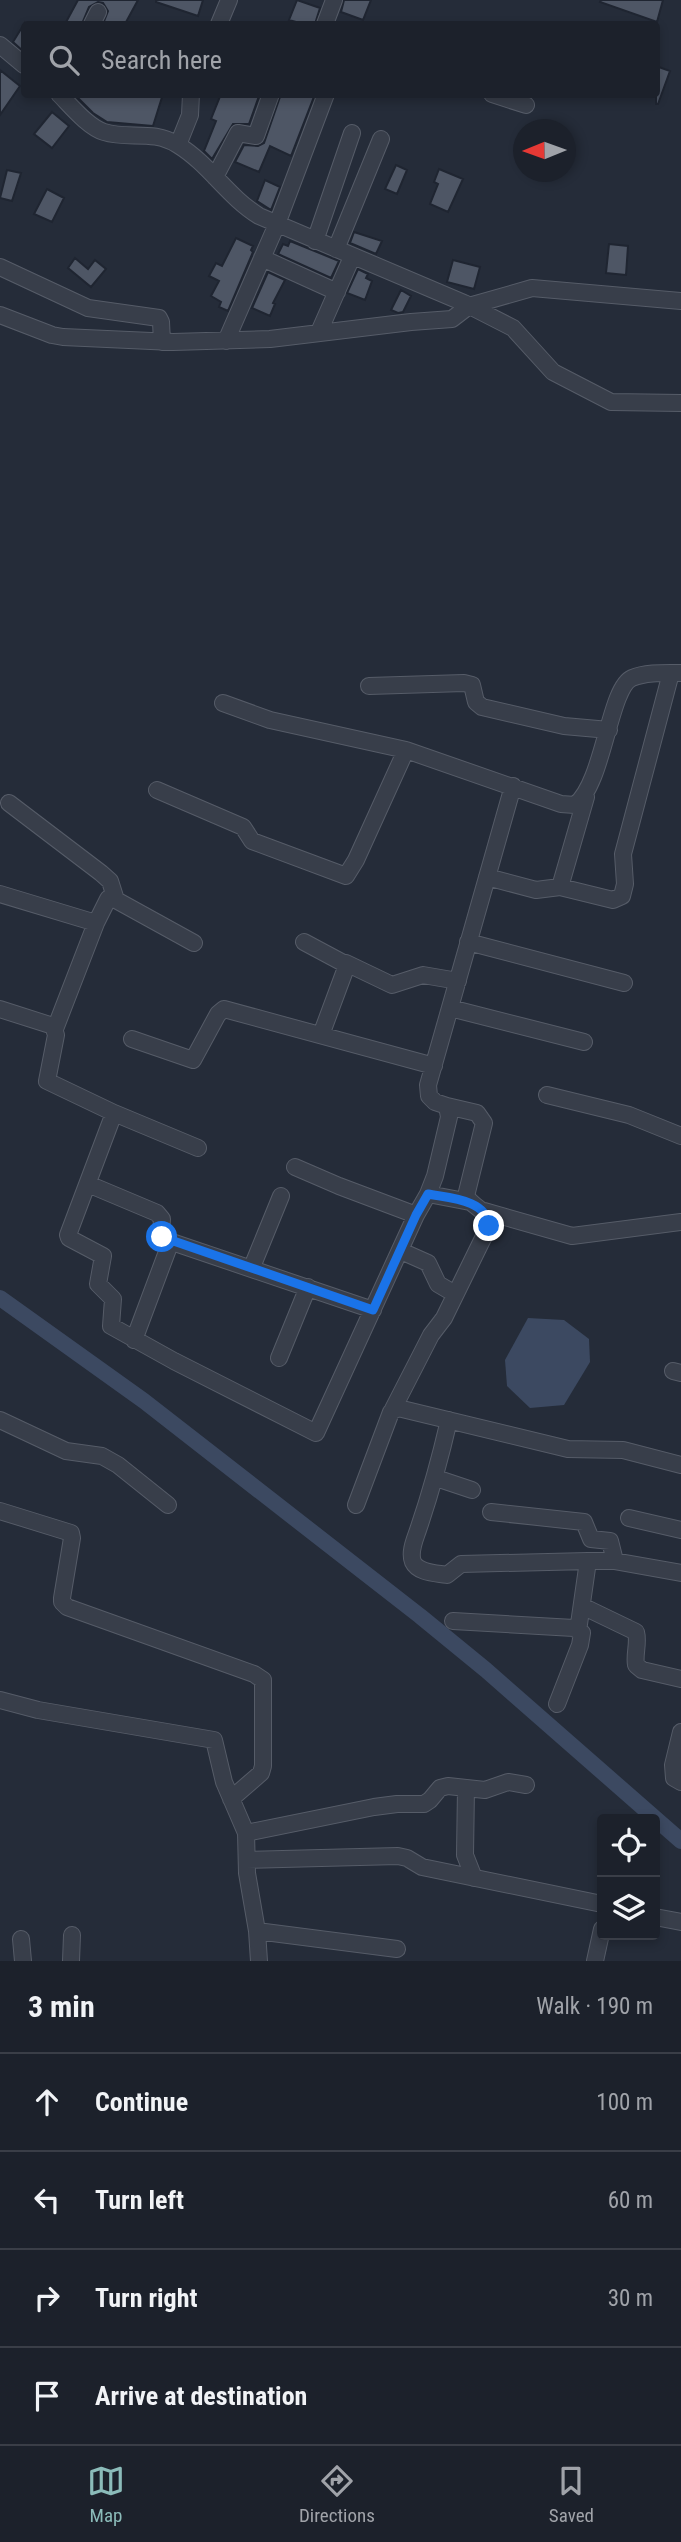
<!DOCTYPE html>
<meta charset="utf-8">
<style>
:root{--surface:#1c212b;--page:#252933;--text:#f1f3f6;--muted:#a0a3a9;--line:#3a3e47;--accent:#8bbbb9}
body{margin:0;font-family:"Roboto Condensed",sans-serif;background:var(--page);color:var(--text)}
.controls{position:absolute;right:21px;bottom:21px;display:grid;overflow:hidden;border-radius:7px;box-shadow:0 4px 10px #0003}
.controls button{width:63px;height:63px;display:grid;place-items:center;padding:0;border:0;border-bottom:2px solid var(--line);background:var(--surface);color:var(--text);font:35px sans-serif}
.compass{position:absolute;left:513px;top:119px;width:63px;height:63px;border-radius:50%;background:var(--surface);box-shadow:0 4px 10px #0003;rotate:269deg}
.stop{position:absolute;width:21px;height:21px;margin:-16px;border:5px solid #1a73e8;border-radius:50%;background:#fff}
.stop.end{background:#1a73e8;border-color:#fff;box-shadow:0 2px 7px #0008}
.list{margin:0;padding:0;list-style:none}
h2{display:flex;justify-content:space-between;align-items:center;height:91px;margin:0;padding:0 28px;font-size:30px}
h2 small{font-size:23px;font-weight:400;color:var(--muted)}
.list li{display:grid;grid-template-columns:46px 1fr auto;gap:21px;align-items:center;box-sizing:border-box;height:98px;padding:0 28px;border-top:2px solid var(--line)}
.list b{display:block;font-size:26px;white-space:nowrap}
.list em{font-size:23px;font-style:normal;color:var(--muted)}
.icon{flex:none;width:38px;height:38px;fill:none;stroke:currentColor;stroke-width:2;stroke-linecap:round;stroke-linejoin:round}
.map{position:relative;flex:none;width:681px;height:1961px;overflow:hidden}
.search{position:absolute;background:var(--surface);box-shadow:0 4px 10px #0003;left:21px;right:21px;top:21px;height:77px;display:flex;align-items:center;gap:18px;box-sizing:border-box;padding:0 24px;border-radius:7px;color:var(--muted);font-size:26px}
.sheet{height:483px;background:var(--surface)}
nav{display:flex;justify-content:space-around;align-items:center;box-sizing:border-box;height:98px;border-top:2px solid var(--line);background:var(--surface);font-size:19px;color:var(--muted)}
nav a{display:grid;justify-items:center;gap:4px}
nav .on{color:var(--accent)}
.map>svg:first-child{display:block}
.water{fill:#3c4961}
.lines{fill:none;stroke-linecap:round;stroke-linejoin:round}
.canal{stroke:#3c4961;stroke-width:16}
.building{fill:#4e5665;stroke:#1f2531;stroke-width:2}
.minor-casing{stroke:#565c68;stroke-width:18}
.minor{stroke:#383e4a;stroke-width:16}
.route{stroke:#1a73e8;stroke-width:9}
</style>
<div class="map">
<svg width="681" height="1961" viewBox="0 0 681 1961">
<rect width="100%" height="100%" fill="#252c39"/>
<path class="water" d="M 528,1318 L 564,1320 L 589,1339 L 590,1362 L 564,1405 L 530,1408 L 507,1386 L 505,1360 Z"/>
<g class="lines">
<path class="canal" d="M 0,1298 L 144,1401 L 420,1616 L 486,1670 L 681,1841"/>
</g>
<path class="building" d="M 78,0 L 138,0 L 125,24 L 103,24 L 108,11 L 103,3 L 98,2 L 89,7 L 82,24 L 65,24 Z
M 156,0 L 203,0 L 198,16 L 156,2 Z
M 297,0 L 320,8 L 315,24 L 303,24 L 289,20 Z
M 344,0 L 371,0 L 363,20 L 341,12 Z
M 601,0 L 663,0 L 657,22 L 600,2 Z
M 24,24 L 24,52 L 13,42 Z
M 656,66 L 670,71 L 658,104 L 656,104 Z
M 0,70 L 20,86 L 0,115 Z
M 74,94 L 163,94 L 153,126 L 107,122 L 93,113 Z
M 221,94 L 259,96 L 249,124 L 233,124 L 212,159 L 204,151 L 216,121 L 211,119 Z
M 281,94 L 315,94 L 291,156 L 270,146 L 259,172 L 235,162 L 244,145 L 258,146 L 264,143 Z
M 52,112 L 69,126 L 52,148 L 34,134 Z
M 396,165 L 407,170 L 397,194 L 385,189 Z
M 439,169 L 463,179 L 448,212 L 430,204 L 438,184 L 434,182 Z
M 7,170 L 21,173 L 12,201 L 0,198 Z
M 265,180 L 280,187 L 271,210 L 257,201 Z
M 47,189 L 64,198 L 52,222 L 34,214 Z
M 354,232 L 382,241 L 376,254 L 350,243 Z
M 236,238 L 253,246 L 251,250 L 253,252 L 228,311 L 219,307 L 221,302 L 211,296 L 219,281 L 209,276 L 216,263 L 222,266 Z
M 290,241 L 339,261 L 331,278 L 278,254 L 283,244 L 288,246 Z
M 609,244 L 628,246 L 626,275 L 606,273 Z
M 75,258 L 88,269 L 95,260 L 106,269 L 91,287 L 68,268 Z
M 453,260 L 480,267 L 474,289 L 447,282 Z
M 358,269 L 368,274 L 366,278 L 372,281 L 365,300 L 347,293 Z
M 268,272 L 285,280 L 273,303 L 275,304 L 270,316 L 252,308 Z
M 401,290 L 411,296 L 403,312 L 398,313 L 391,310 Z"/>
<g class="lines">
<g class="minor-casing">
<path id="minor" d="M 92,24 L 98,12
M 219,24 L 229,0
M 325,24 L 334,0
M 0,45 L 24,65
M 59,94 C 71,106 88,127 104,132 C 129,140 152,129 178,145 C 209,164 228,197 259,216 L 464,303 L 513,328 L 553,372 L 611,402 L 681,403
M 492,94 L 526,105
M 178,145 L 190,115 L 191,94
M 215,177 L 238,133 L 256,136 L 271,94
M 315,241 L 352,133
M 336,249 L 381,139
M 262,258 L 337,292
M 0,267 L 88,308 L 159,318 L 161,322 L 162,342
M 0,315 L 52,335 L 63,337 L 173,342 L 270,339 L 411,322 L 452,319 L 469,306 L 532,288 L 681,301
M 319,332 L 352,257
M 226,341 L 277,224 L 326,94
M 369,686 L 464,683 L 472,685 L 476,702 L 482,707 L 564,726 L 609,730
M 223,703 L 270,720 L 406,750 L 561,804 L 575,805 C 604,783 609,688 632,678 C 646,672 665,673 681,673
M 157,790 L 243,827 L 252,841 L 346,876 L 356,860 L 406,750
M 9,803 L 101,873 L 110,881 L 116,900
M 487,877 L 536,890 L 560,887 L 586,797
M 560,887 L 613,900 L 622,896 L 625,884 L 623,854 L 671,673
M 0,894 L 96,923
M 304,942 L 347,965 L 321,1035
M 468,942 L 624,983
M 346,963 L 392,985 L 423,975 L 458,981
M 450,1008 L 584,1042
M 0,1009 L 53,1026 L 56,1035 L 47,1081 L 114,1113 L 68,1235 L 69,1238 L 103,1256 L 98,1284 L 113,1299 L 111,1326 L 174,1361 L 316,1433 L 416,1215 L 428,1194 L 435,1176 L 449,1117 L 447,1106 L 435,1102 L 429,1096 L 428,1085 L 513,786
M 55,1029 L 96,923 L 108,899 L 116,900 L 194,943
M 132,1039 L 193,1060 L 218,1014 L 224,1009 L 434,1066
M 547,1095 L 629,1115 L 681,1136
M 114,1113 L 198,1148
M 295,1167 L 339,1186 L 416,1215
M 88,1184 L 157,1213 L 162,1219 L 161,1234 L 166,1240 L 373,1310
M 428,1194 L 470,1202
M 484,1211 L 572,1236 L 681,1222
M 401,1251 L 428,1263 L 438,1284 L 455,1294
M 252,1267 L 281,1196
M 134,1340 L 171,1241
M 279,1358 L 308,1287
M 673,1371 L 681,1373
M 393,1409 L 431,1335 L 444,1318 L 489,1226 C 488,1209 474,1209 466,1196 L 484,1123 L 477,1113 L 447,1106
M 0,1420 L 66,1451 L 102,1456 L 118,1465 L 168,1505
M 449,1420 C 440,1459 431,1492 418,1530 C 415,1539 409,1552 413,1562 C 418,1573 436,1573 447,1575 L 461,1564 L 588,1561 L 578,1631
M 436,1478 L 472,1490
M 356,1505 L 391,1412 L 398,1408 L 568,1449 L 623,1450 L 681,1465
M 0,1511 L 71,1533 L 72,1538 L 62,1598 L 62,1602 L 67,1607 L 254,1674 L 263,1680 L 263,1766 L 261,1773 L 231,1799
M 491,1512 L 584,1522 L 591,1539 L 610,1541 L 615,1561
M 629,1518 L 681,1530
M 588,1561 L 614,1561 L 681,1573
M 582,1606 L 636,1632 C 639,1643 634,1654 636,1665 L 642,1670 L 681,1679
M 453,1621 L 574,1628 L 582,1633 L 580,1645 L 557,1704
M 0,1700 L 38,1710 L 214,1740 L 224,1782 L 246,1833 L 247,1873 L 257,1931 L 259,1961
M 681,1732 L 673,1765 L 674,1778 L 681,1782
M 466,1788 L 465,1855 L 474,1878
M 246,1833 L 374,1807 L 397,1804 L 424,1804 L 430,1800 L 440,1788 L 448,1786 L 485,1790 L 508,1782 L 526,1785
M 247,1860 L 398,1856 L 407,1858 L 422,1867 L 602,1904
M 655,1917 L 681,1922
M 257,1931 L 397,1949
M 21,1939 L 23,1961
M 71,1961 L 72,1935
M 595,1961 L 602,1929"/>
</g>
<use href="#minor" class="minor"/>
</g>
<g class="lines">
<path class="route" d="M 162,1237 L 373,1310 L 416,1215 L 428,1194 C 448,1198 487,1199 489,1226"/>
</g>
</svg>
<div class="controls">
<button><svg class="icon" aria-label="locate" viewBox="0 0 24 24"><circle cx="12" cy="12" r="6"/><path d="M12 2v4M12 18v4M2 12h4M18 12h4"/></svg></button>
<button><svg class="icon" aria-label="layers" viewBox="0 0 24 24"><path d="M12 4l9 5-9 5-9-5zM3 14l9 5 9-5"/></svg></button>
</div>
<svg class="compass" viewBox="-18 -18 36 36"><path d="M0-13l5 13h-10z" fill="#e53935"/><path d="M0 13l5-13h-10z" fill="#a0a3a9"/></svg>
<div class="stop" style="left:162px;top:1237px"></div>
<div class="stop end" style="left:489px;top:1226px"></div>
<div class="search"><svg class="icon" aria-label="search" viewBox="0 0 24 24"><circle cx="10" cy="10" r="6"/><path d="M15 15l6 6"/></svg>Search here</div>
</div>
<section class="sheet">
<h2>3 min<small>Walk · 190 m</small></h2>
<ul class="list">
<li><svg class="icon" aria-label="ahead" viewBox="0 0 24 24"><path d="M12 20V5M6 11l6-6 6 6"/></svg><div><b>Continue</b></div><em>100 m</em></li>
<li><svg class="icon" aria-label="left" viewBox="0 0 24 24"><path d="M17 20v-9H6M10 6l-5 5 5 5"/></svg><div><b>Turn left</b></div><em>60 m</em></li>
<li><svg class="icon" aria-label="right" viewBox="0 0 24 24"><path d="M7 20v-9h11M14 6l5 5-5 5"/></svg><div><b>Turn right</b></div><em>30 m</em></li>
<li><svg class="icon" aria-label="arrive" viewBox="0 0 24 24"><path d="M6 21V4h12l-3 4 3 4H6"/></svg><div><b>Arrive at destination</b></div></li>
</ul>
</section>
<nav>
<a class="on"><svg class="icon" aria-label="map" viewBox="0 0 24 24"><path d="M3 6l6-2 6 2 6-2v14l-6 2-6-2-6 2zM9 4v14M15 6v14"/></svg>Map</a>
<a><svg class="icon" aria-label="directions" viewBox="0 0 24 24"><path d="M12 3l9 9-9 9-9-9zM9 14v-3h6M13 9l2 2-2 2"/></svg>Directions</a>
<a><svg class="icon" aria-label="saved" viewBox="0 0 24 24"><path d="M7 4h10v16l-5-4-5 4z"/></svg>Saved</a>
</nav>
